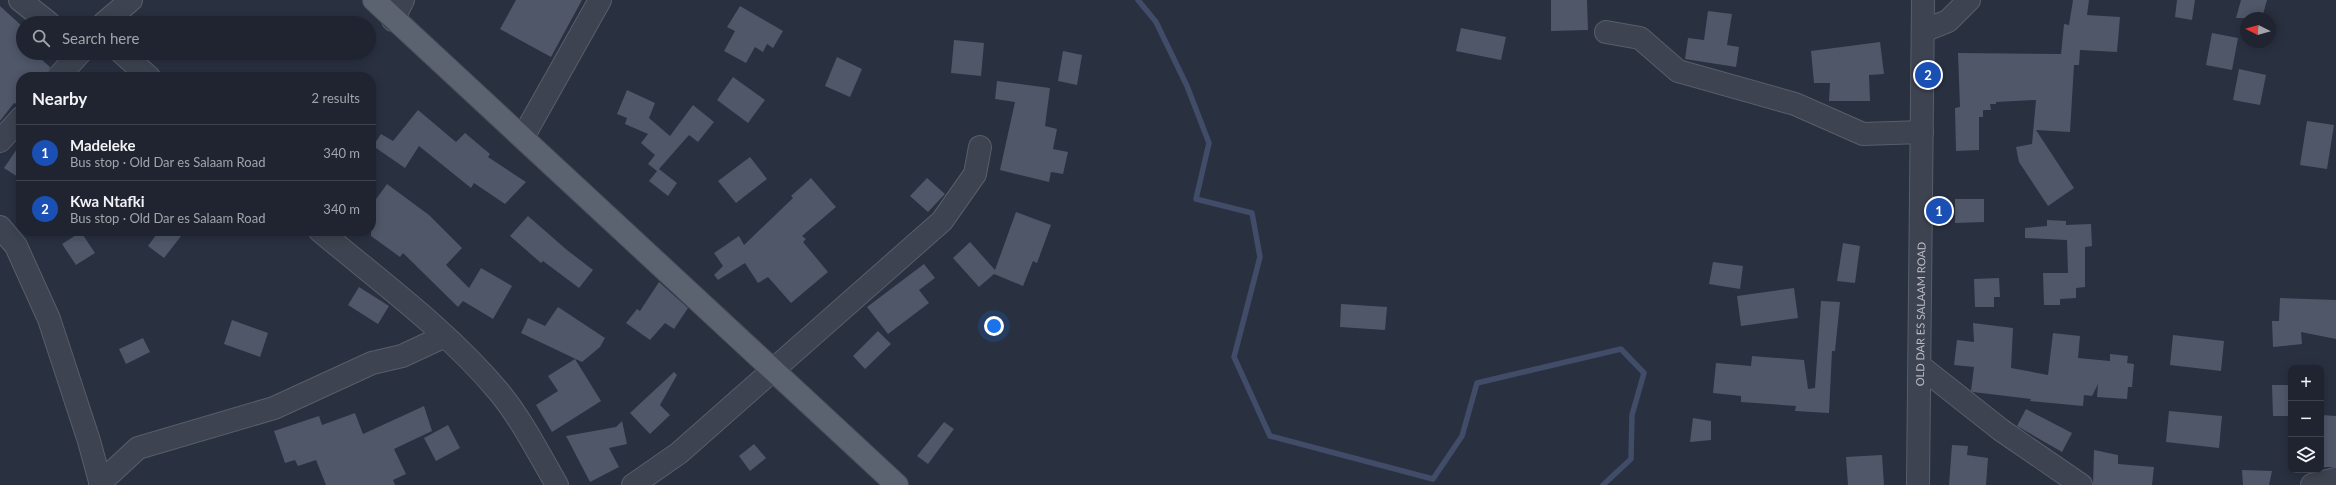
<!DOCTYPE html>
<meta charset="utf-8">
<style>
:root{--surface:#1f2430;--page:#2c303c;--text:#f1f3f6;--muted:#a1a4ab;--line:#3c414c;--accent:#b45309}
body{margin:0;font-family:Lato,sans-serif;background:var(--page);color:var(--text)}
.controls{position:absolute;right:12px;bottom:12px;display:grid;overflow:hidden;border-radius:8px;box-shadow:0 2px 10px #0003}
.controls button{width:36px;height:36px;display:grid;place-items:center;padding:0;border:0;border-bottom:1px solid var(--line);background:var(--surface);color:var(--text);font:20px sans-serif}
.compass{position:absolute;left:2240px;top:12px;width:36px;height:36px;border-radius:50%;background:var(--surface);box-shadow:0 2px 10px #0003;rotate:275deg}
.you{position:absolute;left:994px;top:326px;width:14px;height:14px;margin:-10px;border:3px solid #fff;border-radius:50%;background:#1a73e8;box-shadow:0 0 0 6px #1a73e833}
.badge{display:grid;place-items:center;width:26px;height:26px;border-radius:50%;background:var(--accent);color:#fff;font-size:13px;font-weight:700}
.pin{position:absolute;translate:-50% -50%;border:2px solid #fff;box-shadow:0 1px 4px #0006}
.list{margin:0;padding:0;list-style:none}
h2{display:flex;justify-content:space-between;align-items:center;height:52px;margin:0;padding:0 16px;font-size:17px}
h2 small{font-size:13px;font-weight:400;color:var(--muted)}
.list li{display:grid;grid-template-columns:26px 1fr auto;gap:12px;align-items:center;box-sizing:border-box;height:56px;padding:0 16px;border-top:1px solid var(--line)}
.list b{display:block;font-size:15px;white-space:nowrap}
.list p{margin:0;font-size:13px;white-space:nowrap;color:var(--muted)}
.list em{font-size:13px;font-style:normal;color:var(--muted)}
.icon{flex:none;width:22px;height:22px;fill:none;stroke:currentColor;stroke-width:2;stroke-linecap:round;stroke-linejoin:round}
.map{position:relative;flex:none;width:2336px;height:485px;overflow:hidden}
.search{position:absolute;background:var(--surface);box-shadow:0 2px 10px #0003;left:16px;top:16px;width:360px;height:44px;display:flex;align-items:center;gap:10px;box-sizing:border-box;padding:0 14px;border-radius:22px;color:var(--muted);font-size:15px}
.panel{position:absolute;background:var(--surface);box-shadow:0 2px 10px #0003;left:16px;top:72px;width:360px;height:164px;border-radius:16px}
.map>svg:first-child{display:block}
.lines{fill:none;stroke-linecap:round;stroke-linejoin:round}
.stream{stroke:#404c68;stroke-width:5.5}
.building{fill:#4f5769}
.minor-casing{stroke:#585e6a;stroke-width:24}
.major-casing{stroke:#474c59;stroke-width:24}
.minor{stroke:#3d4350;stroke-width:22}
.major{stroke:#5b6270;stroke-width:22}
.labels{text-anchor:middle;dominant-baseline:central;stroke-width:3;stroke-linejoin:round;paint-order:stroke}
.street-label{font-size:11px;fill:#babeca;stroke:#222835}
</style>
<div class="map">
<svg width="2336" height="485" viewBox="0 0 2336 485">
<rect width="100%" height="100%" fill="#293040"/>
<g class="lines">
<path class="stream" d="M 1138,0 L 1156,22 L 1187,86 L 1209,143 L 1196,199 L 1252,213 L 1260,257 L 1234,357 L 1270,436 L 1433,479 L 1462,436 L 1477,383 L 1621,349 L 1644,373 L 1632,415 L 1631,459 L 1603,485"/>
</g>
<path class="building" d="M 516,0 L 582,0 L 551,57 L 500,29 Z
M 1551,0 L 1587,0 L 1588,30 L 1551,31 Z
M 2073,0 L 2089,0 L 2087,15 L 2120,17 L 2117,52 L 2080,50 L 2079,65 L 2074,65 L 2070,132 L 2036,130 L 2074,188 L 2048,206 L 2019,162 L 2016,147 L 2032,144 L 2036,100 L 1996,102 L 1996,104 L 1990,104 L 1991,110 L 1983,110 L 1983,117 L 1979,117 L 1979,150 L 1956,151 L 1955,108 L 1960,107 L 1958,53 L 2061,54 L 2064,24 L 2069,25 Z
M 2177,0 L 2195,0 L 2192,20 L 2175,17 Z
M 2241,0 L 2267,0 L 2262,18 L 2236,18 Z
M 0,6 L 23,27 L 23,53 L 34,53 L 50,67 L 45,77 L 21,77 L 21,106 L 14,103 L 0,121 Z
M 740,6 L 783,31 L 773,48 L 767,44 L 763,52 L 755,47 L 746,63 L 724,51 L 735,31 L 727,27 Z
M 1708,11 L 1732,14 L 1727,45 L 1739,47 L 1736,67 L 1685,59 L 1688,38 L 1704,40 Z
M 1461,28 L 1506,37 L 1501,60 L 1456,51 Z
M 2212,33 L 2238,38 L 2232,70 L 2206,65 Z
M 954,40 L 984,43 L 981,76 L 951,73 Z
M 1880,42 L 1884,74 L 1869,75 L 1870,101 L 1829,101 L 1830,83 L 1814,83 L 1811,51 Z
M 1063,51 L 1082,55 L 1077,85 L 1058,81 Z
M 837,57 L 862,69 L 850,97 L 825,86 Z
M 2239,69 L 2266,75 L 2260,105 L 2233,100 Z
M 733,77 L 765,100 L 748,123 L 717,100 Z
M 997,81 L 1050,88 L 1045,126 L 1057,129 L 1053,149 L 1068,152 L 1063,174 L 1051,172 L 1049,182 L 1000,170 L 1015,102 L 995,99 Z
M 627,90 L 655,103 L 649,118 L 670,136 L 693,105 L 714,122 L 698,142 L 689,135 L 659,169 L 677,183 L 668,196 L 649,181 L 657,171 L 648,164 L 655,155 L 641,143 L 648,134 L 625,124 L 627,118 L 617,114 Z
M 418,110 L 456,142 L 465,133 L 490,154 L 488,157 L 526,182 L 505,204 L 474,183 L 471,188 L 419,146 L 405,168 L 373,146 L 381,134 L 393,141 Z
M 2307,121 L 2334,125 L 2327,169 L 2300,165 Z
M 21,143 L 21,179 L 4,168 Z
M 750,157 L 767,179 L 736,203 L 718,181 Z
M 811,178 L 836,207 L 802,236 L 806,239 L 803,242 L 828,272 L 791,303 L 768,277 L 758,283 L 745,263 L 718,280 L 714,275 L 723,266 L 714,253 L 739,236 L 744,245 L 793,198 L 791,196 Z
M 927,178 L 945,194 L 928,212 L 910,196 Z
M 387,184 L 429,215 L 462,248 L 446,265 L 469,288 L 481,268 L 512,286 L 493,319 L 463,301 L 458,307 L 403,253 L 400,257 L 371,236 L 371,206 Z
M 1955,199 L 1984,199 L 1984,222 L 1955,223 Z
M 1016,212 L 1051,225 L 1037,263 L 1033,261 L 1023,286 L 994,274 L 979,287 L 953,258 L 970,242 L 995,270 Z
M 528,216 L 567,250 L 593,270 L 579,288 L 543,261 L 541,263 L 510,236 Z
M 2047,220 L 2066,221 L 2066,225 L 2091,224 L 2092,246 L 2085,247 L 2085,287 L 2076,288 L 2076,298 L 2060,299 L 2060,305 L 2044,305 L 2043,273 L 2068,273 L 2067,240 L 2025,238 L 2025,228 L 2047,226 Z
M 159,231 L 185,231 L 164,258 L 148,246 Z
M 81,232 L 95,253 L 76,265 L 62,244 Z
M 1843,243 L 1860,246 L 1855,283 L 1837,281 Z
M 1713,262 L 1743,266 L 1740,289 L 1709,284 Z
M 924,264 L 935,278 L 919,290 L 929,303 L 888,334 L 867,307 Z
M 1999,278 L 2000,297 L 1994,297 L 1994,307 L 1975,307 L 1974,279 Z
M 659,282 L 688,308 L 674,329 L 665,323 L 650,340 L 626,323 L 637,309 L 640,311 Z
M 359,287 L 389,306 L 378,324 L 348,305 Z
M 1794,288 L 1798,318 L 1741,326 L 1737,296 Z
M 2280,298 L 2336,300 L 2336,339 L 2301,332 L 2302,344 L 2273,347 L 2272,321 L 2279,321 Z
M 1821,301 L 1840,302 L 1835,351 L 1832,351 L 1829,413 L 1795,411 L 1796,406 L 1741,402 L 1741,396 L 1713,393 L 1716,363 L 1751,366 L 1752,356 L 1804,360 L 1808,389 L 1815,388 Z
M 1341,304 L 1387,307 L 1385,330 L 1340,327 Z
M 558,307 L 605,338 L 600,347 L 582,362 L 521,333 L 528,318 L 545,326 Z
M 232,320 L 268,333 L 260,357 L 224,344 Z
M 1973,323 L 2013,328 L 2011,368 L 2048,375 L 2053,333 L 2080,336 L 2078,358 L 2110,361 L 2110,354 L 2128,356 L 2127,363 L 2134,364 L 2132,387 L 2128,387 L 2127,399 L 2097,397 L 2098,384 L 2092,396 L 2084,395 L 2083,406 L 2030,401 L 2031,399 L 1973,392 L 1971,391 L 1974,367 L 1954,365 L 1957,340 L 1974,342 Z
M 878,331 L 891,344 L 865,369 L 853,356 Z
M 2173,335 L 2224,341 L 2221,371 L 2170,365 Z
M 143,338 L 150,352 L 126,364 L 119,349 Z
M 575,359 L 601,401 L 552,432 L 536,405 L 558,391 L 548,376 Z
M 674,372 L 677,375 L 660,405 L 670,415 L 650,434 L 630,413 Z
M 2272,385 L 2291,385 L 2291,416 L 2273,416 Z
M 424,406 L 432,431 L 394,449 L 406,474 L 393,480 L 395,485 L 326,485 L 316,460 L 298,466 L 295,460 L 285,463 L 274,431 L 319,416 L 322,425 L 355,413 L 363,434 Z
M 2026,409 L 2072,433 L 2062,452 L 2017,426 Z
M 2169,411 L 2222,416 L 2219,448 L 2166,442 Z
M 2322,415 L 2336,416 L 2336,467 L 2321,467 Z
M 1693,418 L 1711,421 L 1711,440 L 1690,442 Z
M 622,421 L 627,444 L 609,448 L 619,467 L 590,482 L 566,436 L 616,427 Z
M 944,422 L 954,429 L 928,464 L 917,456 Z
M 448,425 L 460,448 L 436,461 L 424,438 Z
M 754,444 L 766,458 L 750,471 L 739,456 Z
M 1952,445 L 1968,446 L 1967,455 L 1988,458 L 1986,485 L 1949,485 Z
M 2094,450 L 2118,455 L 2118,464 L 2154,467 L 2152,485 L 2093,485 Z
M 1882,455 L 1884,485 L 1848,485 L 1846,457 Z
M 2242,470 L 2272,471 L 2269,485 L 2243,485 Z"/>
<g class="lines">
<g class="minor-casing">
<g id="minor">
<path d="M 20,0 L 49,23"/>
<path d="M 393,20 L 403,0"/>
<path d="M 104,23 L 131,0"/>
<path d="M 1923,31 L 1948,21 L 1969,0"/>
<path d="M 1606,32 L 1640,38 L 1678,71 L 1795,104 L 1863,134 L 1922,132"/>
<path d="M 122,53 L 149,77"/>
<path d="M 58,77 L 80,53"/>
<path d="M 523,137 L 600,0"/>
<path d="M 0,141 L 21,118"/>
<path d="M 0,227 L 16,246 L 49,319 L 89,441 L 101,485"/>
<path d="M 320,231 C 381,282 448,331 499,392 C 522,420 539,454 557,485"/>
<path d="M 1920,366 L 2001,430 L 2081,485"/>
<path d="M 100,483 L 138,448 L 274,408 L 372,363 L 402,356 L 445,336"/>
<path d="M 633,485 L 679,453 L 942,221 L 975,174 L 980,147"/>
<path id="s1" d="M 1918,485 L 1923,0"/>
<path d="M 2312,485 L 2336,479"/>
</g>
</g>
<g class="major-casing">
<path id="major" d="M 374,0 L 897,485"/>
</g>
<use href="#minor" class="minor"/>
<use href="#major" class="major"/>
</g>
<g class="labels">
<g class="street-label">
<text stroke="none"><textPath href="#s1" startOffset="171">OLD DAR ES SALAAM ROAD</textPath></text>
</g>
</g>
</svg>
<div class="controls">
<button>+</button>
<button>−</button>
<button><svg class="icon" aria-label="layers" viewBox="0 0 24 24"><path d="M12 4l9 5-9 5-9-5zM3 14l9 5 9-5"/></svg></button>
</div>
<svg class="compass" viewBox="-18 -18 36 36"><path d="M0-13l5 13h-10z" fill="#e53935"/><path d="M0 13l5-13h-10z" fill="#a1a4ab"/></svg>
<div class="you"></div>
<div class="pin badge" style="left:1939px;top:211px;background:#1a4fb4">1</div>
<div class="pin badge" style="left:1928px;top:75px;background:#1a4fb4">2</div>
<div class="search"><svg class="icon" aria-label="search" viewBox="0 0 24 24"><circle cx="10" cy="10" r="6"/><path d="M15 15l6 6"/></svg>Search here</div>
<section class="panel">
<h2>Nearby<small>2 results</small></h2>
<ul class="list">
<li><span class="badge" style="background:#1a4fb4">1</span><div><b>Madeleke</b><p>Bus stop · Old Dar es Salaam Road</p></div><em>340 m</em></li>
<li><span class="badge" style="background:#1a4fb4">2</span><div><b>Kwa Ntafki</b><p>Bus stop · Old Dar es Salaam Road</p></div><em>340 m</em></li>
</ul>
</section>
</div>
